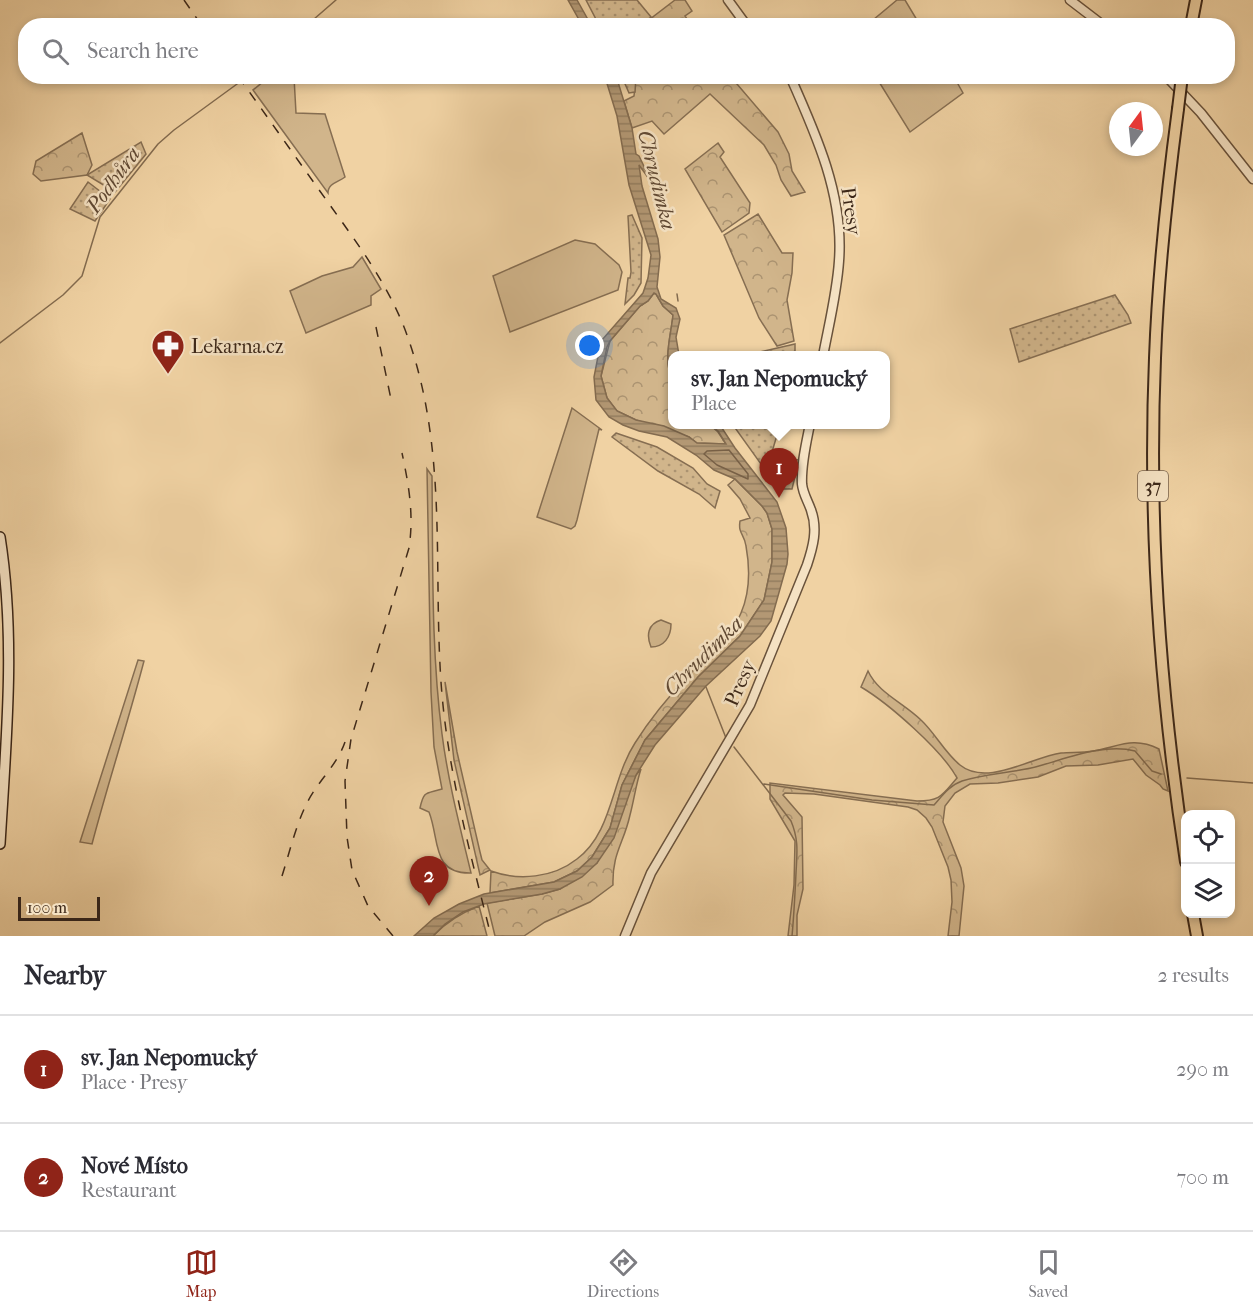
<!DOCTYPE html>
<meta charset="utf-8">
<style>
:root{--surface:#fff;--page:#f7f7f7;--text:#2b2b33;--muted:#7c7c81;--line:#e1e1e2;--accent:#8f2418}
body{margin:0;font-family:"IM FELL French Canon",serif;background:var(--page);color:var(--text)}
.controls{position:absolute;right:18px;bottom:18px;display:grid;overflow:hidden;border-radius:12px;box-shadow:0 3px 9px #0003}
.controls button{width:54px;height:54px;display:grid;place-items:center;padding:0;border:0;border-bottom:2px solid var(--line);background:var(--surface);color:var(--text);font:30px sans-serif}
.compass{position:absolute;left:1109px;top:102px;width:54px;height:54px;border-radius:50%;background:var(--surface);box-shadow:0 3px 9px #0003;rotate:15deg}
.scale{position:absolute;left:18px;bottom:15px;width:82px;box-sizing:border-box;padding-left:6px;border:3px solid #3c2718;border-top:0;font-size:16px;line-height:21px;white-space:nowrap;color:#3c2718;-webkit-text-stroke:4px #f5e2c3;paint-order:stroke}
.you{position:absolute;left:590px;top:346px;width:21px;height:21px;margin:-15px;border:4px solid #fff;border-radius:50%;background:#1a73e8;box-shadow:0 0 0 9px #1a73e833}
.badge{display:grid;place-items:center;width:39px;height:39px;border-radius:50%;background:var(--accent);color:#fff;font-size:20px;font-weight:700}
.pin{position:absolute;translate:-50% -50px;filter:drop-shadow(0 2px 3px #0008)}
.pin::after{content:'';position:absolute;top:32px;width:21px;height:18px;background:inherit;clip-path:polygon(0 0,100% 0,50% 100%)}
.popup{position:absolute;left:668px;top:351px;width:222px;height:78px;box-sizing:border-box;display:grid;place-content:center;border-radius:12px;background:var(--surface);filter:drop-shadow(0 2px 4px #0005);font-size:20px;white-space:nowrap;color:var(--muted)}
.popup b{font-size:22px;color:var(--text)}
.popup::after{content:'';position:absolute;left:50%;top:100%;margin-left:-12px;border:12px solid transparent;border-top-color:var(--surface)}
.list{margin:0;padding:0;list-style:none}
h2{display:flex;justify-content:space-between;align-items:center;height:78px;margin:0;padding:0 24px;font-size:26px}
h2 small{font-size:20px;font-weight:400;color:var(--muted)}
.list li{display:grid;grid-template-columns:39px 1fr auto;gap:18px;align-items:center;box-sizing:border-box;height:108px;padding:0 24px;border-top:2px solid var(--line)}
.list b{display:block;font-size:22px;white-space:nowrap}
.list p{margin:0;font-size:20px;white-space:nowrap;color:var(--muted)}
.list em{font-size:20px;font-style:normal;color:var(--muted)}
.icon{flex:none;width:33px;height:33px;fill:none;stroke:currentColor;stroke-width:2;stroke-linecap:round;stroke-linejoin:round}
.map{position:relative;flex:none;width:1253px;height:936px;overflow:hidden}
.search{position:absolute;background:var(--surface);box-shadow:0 3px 9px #0003;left:18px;right:18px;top:18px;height:66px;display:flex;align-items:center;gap:15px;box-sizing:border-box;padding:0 21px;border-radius:24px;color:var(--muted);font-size:22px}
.sheet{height:294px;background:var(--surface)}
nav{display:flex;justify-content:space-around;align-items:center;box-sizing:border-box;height:84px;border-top:2px solid var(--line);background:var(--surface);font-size:16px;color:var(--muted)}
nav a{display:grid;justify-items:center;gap:3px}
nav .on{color:var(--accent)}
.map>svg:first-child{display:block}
.green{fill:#d1b58b;stroke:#866e52;stroke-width:1.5}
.forest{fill:url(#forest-crowns);stroke:#866e52;stroke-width:1.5}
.garden{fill:url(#garden-dots);stroke:#866e52;stroke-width:1.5}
.water{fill:url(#water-rules);stroke:#836b4f;stroke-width:1.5}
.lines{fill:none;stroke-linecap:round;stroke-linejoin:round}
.shore{stroke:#786046;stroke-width:1.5}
.stream{stroke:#836b4f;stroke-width:1.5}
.tertiary-casing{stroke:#69523b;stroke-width:11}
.secondary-casing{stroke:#3c2718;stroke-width:12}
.primary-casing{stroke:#3c2718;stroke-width:14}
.tertiary{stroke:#f5e2c3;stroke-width:8}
.secondary{stroke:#f5e2c3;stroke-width:9}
.primary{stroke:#f0d2a3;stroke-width:10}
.rail{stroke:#3c2718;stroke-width:1.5;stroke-dasharray:10 10;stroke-linecap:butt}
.primary-bridge-casing{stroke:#3c2718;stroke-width:14;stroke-linecap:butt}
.primary-bridge{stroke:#f0d2a3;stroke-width:10}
.labels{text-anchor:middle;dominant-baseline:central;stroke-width:5;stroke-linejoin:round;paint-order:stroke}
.shield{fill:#f5e2c3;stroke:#745f4b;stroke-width:1.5}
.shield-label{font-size:18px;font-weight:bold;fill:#3c2718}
.street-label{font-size:20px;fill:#3c2718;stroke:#f5e2c3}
.poi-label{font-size:20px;fill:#3c2718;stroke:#f5e2c3;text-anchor:start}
.water-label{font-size:21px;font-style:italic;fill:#604934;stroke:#f5e2c3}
</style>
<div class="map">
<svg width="1253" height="936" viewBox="0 0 1253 936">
<defs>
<pattern id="forest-crowns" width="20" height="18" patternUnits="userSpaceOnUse" patternTransform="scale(1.5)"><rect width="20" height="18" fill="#d1b58b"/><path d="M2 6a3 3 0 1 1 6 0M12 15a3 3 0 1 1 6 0" fill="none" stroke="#ab9371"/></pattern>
<pattern id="garden-dots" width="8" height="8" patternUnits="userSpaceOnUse" patternTransform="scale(1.5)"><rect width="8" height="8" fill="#d1b58b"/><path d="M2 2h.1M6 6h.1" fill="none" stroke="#ab9371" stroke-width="1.8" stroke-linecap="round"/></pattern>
<pattern id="water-rules" width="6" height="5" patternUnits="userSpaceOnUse" patternTransform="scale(1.5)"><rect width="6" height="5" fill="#b39874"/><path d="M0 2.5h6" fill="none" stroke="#937c5e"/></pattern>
</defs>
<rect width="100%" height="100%" fill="#f0d2a3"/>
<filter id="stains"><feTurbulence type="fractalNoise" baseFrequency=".00333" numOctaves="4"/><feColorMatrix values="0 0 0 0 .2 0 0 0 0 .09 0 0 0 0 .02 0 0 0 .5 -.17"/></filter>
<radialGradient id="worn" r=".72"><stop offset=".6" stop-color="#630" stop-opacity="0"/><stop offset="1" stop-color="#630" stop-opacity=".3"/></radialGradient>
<path class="green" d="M 897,0 L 905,0 L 920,25 L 867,25 Z
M 269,77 L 294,77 L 296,113 L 325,114 L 345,177 C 339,182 328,183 328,193 L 253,90 Z
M 876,77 L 954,77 L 963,93 L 910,132 Z
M 575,240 L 595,244 L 619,265 L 622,272 L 618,290 L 510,332 L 493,276 Z
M 362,257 L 381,289 L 371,296 L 371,305 L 306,333 L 290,291 L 322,276 L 353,267 Z
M 572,408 L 602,430 L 599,429 L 577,520 L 575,526 L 571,529 L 537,517 Z
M 427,469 L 432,476 C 433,562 431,649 442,734 C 448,781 460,827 471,873 C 431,874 440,840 429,812 L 420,808 C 424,790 426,794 442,789 L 434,747 L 431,692 Z
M 661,620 L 671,624 C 671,637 664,647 651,647 C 646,635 648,624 661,620 Z
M 138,660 L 144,661 C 128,722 108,783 92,844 L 80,842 Z"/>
<path class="forest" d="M 675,0 L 685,0 L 692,11 L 685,16 L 691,25 L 641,26 Z
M 636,77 L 731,77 L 778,132 L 789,154 L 792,171 L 805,192 L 791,196 L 781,180 L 776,165 L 764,145 L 710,94 L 664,134 L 652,121 L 632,128 L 624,101 L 634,96 Z
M 82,133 L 92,165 L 87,175 L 41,181 L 33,174 L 36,161 Z
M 718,143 L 724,152 L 720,157 L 750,203 L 749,213 L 722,232 L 685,169 Z
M 758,214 L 782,253 L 793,253 L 792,273 L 787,300 L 794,341 L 777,346 L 759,318 L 724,235 Z
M 654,293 L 656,294 L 663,306 L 673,315 C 671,335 663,360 672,379 L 672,424 L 710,425 L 718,432 L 726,444 L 697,443 L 689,437 L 636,420 L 617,411 L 607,398 L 601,376 L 610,341 L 640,306 L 648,301 Z
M 735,479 L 762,506 L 767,513 L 772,529 L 772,562 L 764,600 L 740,636 L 698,677 L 645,740 L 622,785 L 610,828 L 592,857 L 577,871 L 554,882 L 490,893 L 491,871 C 519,881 553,878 577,859 C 613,832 611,780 635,743 C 650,719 669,696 689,675 C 707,656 731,638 741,613 C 750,592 750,568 746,546 C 744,533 738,534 740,521 L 750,518 L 740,499 L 728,485 Z
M 868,671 C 878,693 904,703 921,720 C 935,733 945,753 960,765 C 987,787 1032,757 1061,753 C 1072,752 1082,753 1093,751 C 1118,747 1133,736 1159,749 L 1168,791 L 1163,789 L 1160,785 L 1146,775 L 1133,759 L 1098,765 L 1066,766 L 1038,777 L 998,783 L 970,784 L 955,793 L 945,806 L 943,822 L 961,868 L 964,886 L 959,936 L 948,936 L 952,902 L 951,880 L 948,867 L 932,827 L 926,818 L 917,810 L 908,807 L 814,794 L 785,793 L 783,795 L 802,817 L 803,889 L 797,915 L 797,936 L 788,936 L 794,885 L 795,841 L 770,799 L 770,783 L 917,801 C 941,801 942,795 957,778 C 942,750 888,703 861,687 Z
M 445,682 L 457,752 L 480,852 L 482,860 L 490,870 L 480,875 L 454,760 Z
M 641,769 C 636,784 634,800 630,815 C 624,843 612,853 613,885 L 590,902 L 545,922 L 524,936 L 495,936 L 487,903 L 542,894 L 560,889 L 597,863 L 636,775 Z
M 479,906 L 487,936 L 433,936 C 447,921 461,913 479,906 Z"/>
<path class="garden" d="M 586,0 L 637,0 L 651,17 L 641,25 L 599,25 Z
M 622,77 L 636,77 L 635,92 L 629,93 Z
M 141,142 L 146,154 L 115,192 L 87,175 Z
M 88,182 L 110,199 L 95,221 L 70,209 Z
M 632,215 L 642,238 L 641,283 L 634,295 L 625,304 L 628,278 L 630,278 L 631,272 L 628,216 Z
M 1115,295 L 1128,315 L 1131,323 L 1019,362 L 1010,329 Z
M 795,344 L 795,355 L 747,355 Z
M 733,425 L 780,425 L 772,452 L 781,457 L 799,460 L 792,489 L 782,489 L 776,485 Z
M 616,433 L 657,447 L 693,468 L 707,484 L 720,491 L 715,508 L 699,494 L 658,471 L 612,437 Z"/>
<path class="water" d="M 568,0 L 577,0 L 591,25 L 582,25 Z
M 605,77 L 616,77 L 618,82 L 632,128 L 636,154 L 639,156 L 652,183 L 639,165 L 642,186 L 658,239 L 660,257 L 657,287 L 661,299 L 676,308 L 680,319 L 676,337 L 679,355 L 672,356 L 672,378 C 663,360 671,335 673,315 L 663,306 L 656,294 L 654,293 L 648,301 L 640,306 L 610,341 L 607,347 L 601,376 L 607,398 L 617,411 L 636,420 L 664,426 L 689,437 L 697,443 L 726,444 L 718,431 L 710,425 L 720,425 L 735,448 L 777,502 L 786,528 L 788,554 L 787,564 L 771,621 L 760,636 L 706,686 L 655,745 L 636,775 L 614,838 L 597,863 L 582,877 L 560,889 L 542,894 L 484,904 L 463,912 L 445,924 L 433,936 L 414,936 L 434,918 L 459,904 L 484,894 L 554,882 L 577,871 L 592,857 L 610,828 L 622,785 L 645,740 L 698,677 L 740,636 L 764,600 L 772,562 L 772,529 L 767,513 L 762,506 L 735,479 L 714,470 L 696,455 L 667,437 L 639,431 L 623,425 L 609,417 L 596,400 L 594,377 L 601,341 L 643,293 L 648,278 L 651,255 L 629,185 L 617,116 Z"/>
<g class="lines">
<path class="shore" d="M 729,450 L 748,474 L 748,479 L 717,465 L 704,454 L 707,451 Z"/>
<path class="stream" d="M 306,26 L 336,0
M 677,294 L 678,301
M 0,343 L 63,295 L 82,276 L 100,217 L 158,144 L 174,130 L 248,76
M 706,687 L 726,738
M 734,747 L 791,821 C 799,840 797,853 796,873 C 795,894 794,915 792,936
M 1187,778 L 1253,783
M 764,784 L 872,800 L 934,805 C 942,796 950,785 962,781 C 984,774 1008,773 1031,768 C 1061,761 1103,742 1135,751 L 1152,771 L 1161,774"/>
<g class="tertiary-casing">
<path id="tertiary" d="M 728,0 L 747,26
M 1070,0 L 1104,26
M 790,76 C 816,134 844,196 839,261 C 837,292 829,324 823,356
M 1166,76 L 1201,113 L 1253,179
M 625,936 L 651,873 L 750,705 L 807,565 C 813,547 818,529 811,510 C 808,501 803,494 802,484 C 801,465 806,444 810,424"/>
</g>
<g class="secondary-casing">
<path id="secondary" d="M 0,537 C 16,639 6,742 0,844"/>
</g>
<g class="primary-casing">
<path id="primary" d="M 1191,26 L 1196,0
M 1178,109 C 1167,192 1158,275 1155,358 C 1148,527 1160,695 1186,862
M 1193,914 L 1197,936"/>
</g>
<use href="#tertiary" class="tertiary"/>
<use href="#secondary" class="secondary"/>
<use href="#primary" class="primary"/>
<path class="rail" d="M 184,0 L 202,26
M 238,76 C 268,118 297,159 327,201 C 357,243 389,285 407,335 C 448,449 433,564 441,682 C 447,769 470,852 491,936
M 376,327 L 392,404
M 282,876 C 290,851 296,824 308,801 C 319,780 337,765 345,742
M 393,936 L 368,906 L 352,870 L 347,837 L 345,781 L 351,739 L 409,548 C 414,515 409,486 402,453"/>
<g class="primary-bridge-casing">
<path id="primary-bridge" d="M 1178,109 L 1182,76"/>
</g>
<use href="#primary-bridge" class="primary-bridge"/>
</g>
<defs>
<g id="pharmacy-pin" transform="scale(1.725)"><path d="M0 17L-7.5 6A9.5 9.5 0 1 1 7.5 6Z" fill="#8f2418" stroke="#f5e2c3"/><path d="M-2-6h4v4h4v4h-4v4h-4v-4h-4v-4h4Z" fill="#fff"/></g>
</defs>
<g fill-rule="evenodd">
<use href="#pharmacy-pin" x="168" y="346"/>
</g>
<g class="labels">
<rect class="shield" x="1138" y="471" width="30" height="30" rx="4.5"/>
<g class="shield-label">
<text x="1153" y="486">37</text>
</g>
<g class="street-label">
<text transform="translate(851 211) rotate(82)">Presy</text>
<text transform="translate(740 683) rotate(-66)">Presy</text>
</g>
<g class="poi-label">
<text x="191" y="346">Lekarna.cz</text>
</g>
<g class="water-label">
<text transform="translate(113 180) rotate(-54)">Podhůra</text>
<text transform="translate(657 180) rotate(76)">Chrudimka</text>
<text transform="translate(703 656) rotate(-45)">Chrudimka</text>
</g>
</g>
<rect width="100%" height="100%" filter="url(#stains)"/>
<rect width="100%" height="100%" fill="url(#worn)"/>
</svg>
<div class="controls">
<button><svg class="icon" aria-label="locate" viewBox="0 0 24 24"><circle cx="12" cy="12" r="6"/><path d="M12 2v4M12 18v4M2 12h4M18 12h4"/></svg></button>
<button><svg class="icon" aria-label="layers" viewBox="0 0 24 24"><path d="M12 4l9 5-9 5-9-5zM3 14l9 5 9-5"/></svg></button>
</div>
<svg class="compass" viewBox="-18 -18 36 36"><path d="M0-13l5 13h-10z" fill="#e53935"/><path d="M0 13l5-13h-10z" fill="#7c7c81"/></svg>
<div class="scale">100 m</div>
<div class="you"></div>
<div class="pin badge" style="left:779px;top:498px">1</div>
<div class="popup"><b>sv. Jan Nepomucký</b>Place</div>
<div class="pin badge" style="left:429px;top:906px">2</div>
<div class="search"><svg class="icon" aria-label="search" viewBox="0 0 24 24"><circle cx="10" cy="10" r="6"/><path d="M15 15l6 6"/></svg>Search here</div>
</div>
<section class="sheet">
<h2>Nearby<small>2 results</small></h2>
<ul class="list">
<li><span class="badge">1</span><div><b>sv. Jan Nepomucký</b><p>Place · Presy</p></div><em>290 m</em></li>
<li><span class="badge">2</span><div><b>Nové Místo</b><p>Restaurant</p></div><em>700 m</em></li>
</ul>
</section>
<nav>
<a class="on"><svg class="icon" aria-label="map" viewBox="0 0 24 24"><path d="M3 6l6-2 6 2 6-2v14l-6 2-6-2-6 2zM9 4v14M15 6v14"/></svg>Map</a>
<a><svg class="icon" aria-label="directions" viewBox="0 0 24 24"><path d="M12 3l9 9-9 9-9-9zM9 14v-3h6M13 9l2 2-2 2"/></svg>Directions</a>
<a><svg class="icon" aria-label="saved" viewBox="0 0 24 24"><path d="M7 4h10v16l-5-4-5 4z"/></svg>Saved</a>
</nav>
